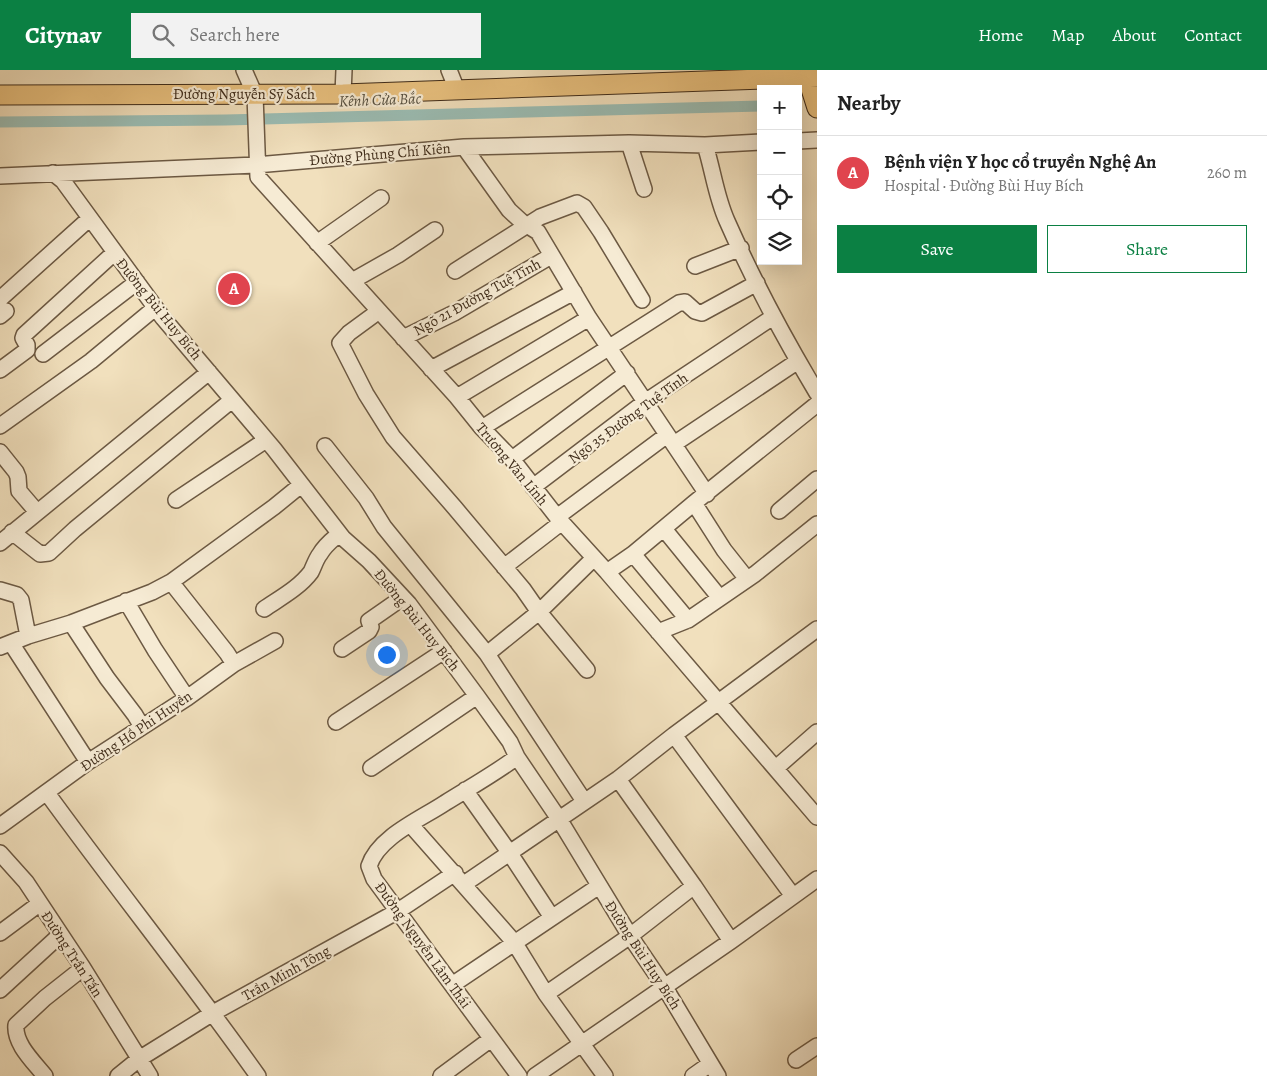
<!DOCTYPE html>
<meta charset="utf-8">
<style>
:root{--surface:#fff;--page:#f2f2f2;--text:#222;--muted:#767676;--line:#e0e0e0;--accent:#0b8043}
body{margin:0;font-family:Alegreya,serif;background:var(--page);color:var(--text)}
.controls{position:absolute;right:15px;top:15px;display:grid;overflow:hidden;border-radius:0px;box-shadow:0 5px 20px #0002}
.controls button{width:45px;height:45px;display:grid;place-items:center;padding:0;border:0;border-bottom:1px solid var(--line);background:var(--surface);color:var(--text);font:25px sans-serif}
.you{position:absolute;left:386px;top:584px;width:18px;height:18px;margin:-12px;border:4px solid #fff;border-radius:50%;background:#1a73e8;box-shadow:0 0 0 8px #1a73e833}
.badge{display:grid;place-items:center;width:32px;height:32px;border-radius:50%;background:var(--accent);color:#fff;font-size:16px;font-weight:700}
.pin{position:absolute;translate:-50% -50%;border:2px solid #fff;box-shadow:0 1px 5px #0006}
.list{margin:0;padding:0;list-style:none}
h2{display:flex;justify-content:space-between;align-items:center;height:65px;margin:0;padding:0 20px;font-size:21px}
h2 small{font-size:16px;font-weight:400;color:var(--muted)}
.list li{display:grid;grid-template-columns:32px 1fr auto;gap:15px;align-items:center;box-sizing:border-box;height:75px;padding:0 20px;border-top:1px solid var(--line)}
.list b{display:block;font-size:19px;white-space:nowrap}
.list p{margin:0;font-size:16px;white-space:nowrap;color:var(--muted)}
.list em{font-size:16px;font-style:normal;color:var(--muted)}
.actions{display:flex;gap:10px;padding:15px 20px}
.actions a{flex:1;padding:11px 0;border:1px solid var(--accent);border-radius:0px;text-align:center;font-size:18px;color:var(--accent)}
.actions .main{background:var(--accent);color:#fff}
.icon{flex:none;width:28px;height:28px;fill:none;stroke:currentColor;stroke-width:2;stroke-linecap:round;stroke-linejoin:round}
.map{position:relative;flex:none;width:817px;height:1006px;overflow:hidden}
header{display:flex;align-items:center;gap:30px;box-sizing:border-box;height:70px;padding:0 25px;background:var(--accent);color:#fff}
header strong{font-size:24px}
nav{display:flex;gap:28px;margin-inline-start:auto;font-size:18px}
.search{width:350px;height:45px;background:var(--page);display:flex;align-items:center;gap:12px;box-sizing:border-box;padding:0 18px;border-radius:0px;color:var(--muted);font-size:19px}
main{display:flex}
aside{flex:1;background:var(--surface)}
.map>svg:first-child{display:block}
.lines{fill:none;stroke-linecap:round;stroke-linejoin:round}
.canal{stroke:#9bbdb4;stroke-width:11}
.minor-casing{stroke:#6c5943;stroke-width:18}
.major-casing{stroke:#3f2c1a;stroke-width:21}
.minor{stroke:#f6ebd4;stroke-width:15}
.major{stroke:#e8c07e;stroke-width:19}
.labels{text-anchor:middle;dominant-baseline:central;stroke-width:4.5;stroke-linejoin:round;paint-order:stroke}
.street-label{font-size:15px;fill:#3f2c1a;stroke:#f6ebd4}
.water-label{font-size:16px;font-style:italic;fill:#565040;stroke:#f6ebd4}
</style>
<header>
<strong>Citynav</strong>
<div class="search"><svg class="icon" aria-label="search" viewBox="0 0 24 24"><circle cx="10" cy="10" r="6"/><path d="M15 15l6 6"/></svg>Search here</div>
<nav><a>Home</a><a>Map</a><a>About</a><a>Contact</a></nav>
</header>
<main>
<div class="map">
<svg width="817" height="1006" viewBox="0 0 817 1006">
<rect width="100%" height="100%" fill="#f1e0bd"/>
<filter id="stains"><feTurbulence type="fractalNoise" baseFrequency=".004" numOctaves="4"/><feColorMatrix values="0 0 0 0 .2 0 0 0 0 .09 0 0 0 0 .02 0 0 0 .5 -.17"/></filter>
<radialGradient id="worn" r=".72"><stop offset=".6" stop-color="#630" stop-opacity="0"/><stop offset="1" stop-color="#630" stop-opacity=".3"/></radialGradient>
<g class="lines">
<path class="canal" d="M 0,52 L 225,50 L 761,36"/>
<g class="minor-casing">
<path id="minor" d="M 244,0 L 255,25 L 258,107 L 457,327 L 482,358 L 512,389 L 557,447 L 607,502 L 817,747
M 449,0 L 457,20
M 343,24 L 344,0
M 798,71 L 817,70
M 629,73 L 644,119
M 705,75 C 713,100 716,127 727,151 C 753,210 784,268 817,323
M 464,77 L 509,140 L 522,152 L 538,162 L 589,248 L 707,424
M 53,103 L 63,111 L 163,248 L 274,379 L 343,468 L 369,491 L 409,534 L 477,626 L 510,672 L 517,687 L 559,749 L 630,866 L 664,916 L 718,1006
M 0,106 L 256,95 L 464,77 L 629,73 L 705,75 L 761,72
M 317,173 L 381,128
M 695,196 L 741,178
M 455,201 L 540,147 L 577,133 L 584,137 L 601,162 L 642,230
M 352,211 L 398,185 L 435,160
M 0,229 L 89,149
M 379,241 L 349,263 L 340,273 L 366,324 L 393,367 L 455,438 L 523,519 L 539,542 L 587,600
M 0,246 L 6,241
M 403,268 L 454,243 L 551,186
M 43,284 L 137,212
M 431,299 L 574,222
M 0,300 L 27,280 L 27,275 L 23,268 L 24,265 L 114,183
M 457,327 L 589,248
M 0,356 L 91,291 L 155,238
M 482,358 L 679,233 L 685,232 L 695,241 L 702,243 L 757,213
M 674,374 L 798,291
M 325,376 L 366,428 L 384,457 L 487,584 L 584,731
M 0,382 L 16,402 L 18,407 L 19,421 L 37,442
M 512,389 L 627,303
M 533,417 L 645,332 L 773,247
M 176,430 L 266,370
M 694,433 L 724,480 L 747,509
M 779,441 L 817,409
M 557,447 L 667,365
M 664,459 L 720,528
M 12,462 L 40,484 L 49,483 L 75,459 L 232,330
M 0,473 L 209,302
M 633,484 L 688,550
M 504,497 L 562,452
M 607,502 L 633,484 L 694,433 L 817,334
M 171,512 L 227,583 L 234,594
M 0,520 L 17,525 L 21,530 L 28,566
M 126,531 L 155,580 L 187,628
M 264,539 C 280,528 299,518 311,502 C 314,496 316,489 320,484 C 325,475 332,470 339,464
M 71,553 L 107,608 L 135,645 L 142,657
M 658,562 L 688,550 L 755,504 L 817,454
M 11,573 L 88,692
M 0,577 L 28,566 L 71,553 L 152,522 L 171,512 L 274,437 L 301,415
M 342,579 L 369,561 L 371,557 L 369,551 L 402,528
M 487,584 L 539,542 L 594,488
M 336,652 L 444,581
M 674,665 L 793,826
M 517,687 C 494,704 469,718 445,733 C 421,749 378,767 369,796 L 374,809 L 519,1006
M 371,698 L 477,626
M 776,698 L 817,662
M 618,709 L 694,816 L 731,871
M 465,720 L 509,782 L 551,846
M 47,723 C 116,818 190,910 258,1006
M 410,754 L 514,872 L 546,924 L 605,1006
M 0,756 L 88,692 L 187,628 L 234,594 L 275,571
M 0,783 L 26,812 L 83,898 L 150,1006
M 464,814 L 618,709 L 674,665 L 817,559
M 0,863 L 39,834
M 452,915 L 599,816
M 0,920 L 60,865
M 546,924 L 630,866 L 694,816
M 796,990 L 817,976
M 45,1006 C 34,992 14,974 16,955 L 45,928 L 83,898
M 118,1006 L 139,989 L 213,943 L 398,841 L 455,803
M 441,1006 L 491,969
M 535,1006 L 731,871 L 817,809
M 693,1006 L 710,994"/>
</g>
<g class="major-casing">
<path id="major" d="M 805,0 L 817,38
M 0,25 L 343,24 L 817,7"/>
</g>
<use href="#minor" class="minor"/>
<use href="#major" class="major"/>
</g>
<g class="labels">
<g class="street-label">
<text x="244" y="24">Đường Nguyễn Sỹ Sách</text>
<text transform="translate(380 84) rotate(-5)">Đường Phùng Chí Kiên</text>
<text transform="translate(477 227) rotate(-29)">Ngõ 21 Đường Tuệ Tĩnh</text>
<text transform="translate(159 239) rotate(51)">Đường Bùi Huy Bích</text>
<text transform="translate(628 348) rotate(-36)">Ngõ 35 Đường Tuệ Tĩnh</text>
<text transform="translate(512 394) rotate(50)">Trương Văn Lĩnh</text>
<text transform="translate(417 550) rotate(51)">Đường Bùi Huy Bích</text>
<text transform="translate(136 661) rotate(-34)">Đường Hồ Phi Huyền</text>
<text transform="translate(423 875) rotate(54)">Đường Nguyễn Lâm Thái</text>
<text transform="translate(72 884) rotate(57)">Đường Trần Tấn</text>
<text transform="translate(643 885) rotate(57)">Đường Bùi Huy Bích</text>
<text transform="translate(286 903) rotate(-29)">Trần Minh Tông</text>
</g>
<g class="water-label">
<text transform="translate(380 30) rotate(-2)">Kênh Cửa Bắc</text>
</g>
</g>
<rect width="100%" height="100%" filter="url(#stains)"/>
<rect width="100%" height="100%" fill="url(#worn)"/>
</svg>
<div class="controls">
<button>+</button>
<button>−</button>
<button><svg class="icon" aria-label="locate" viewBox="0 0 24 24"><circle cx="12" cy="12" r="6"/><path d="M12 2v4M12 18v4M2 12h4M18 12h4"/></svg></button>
<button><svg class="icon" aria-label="layers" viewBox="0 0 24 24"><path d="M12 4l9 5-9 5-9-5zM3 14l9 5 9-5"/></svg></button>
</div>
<div class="you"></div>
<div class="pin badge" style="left:234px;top:219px;background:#e0444e">A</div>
</div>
<aside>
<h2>Nearby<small></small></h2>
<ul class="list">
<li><span class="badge" style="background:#e0444e">A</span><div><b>Bệnh viện Y học cổ truyền Nghệ An</b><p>Hospital · Đường Bùi Huy Bích</p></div><em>260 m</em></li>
</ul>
<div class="actions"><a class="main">Save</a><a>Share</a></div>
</aside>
</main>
